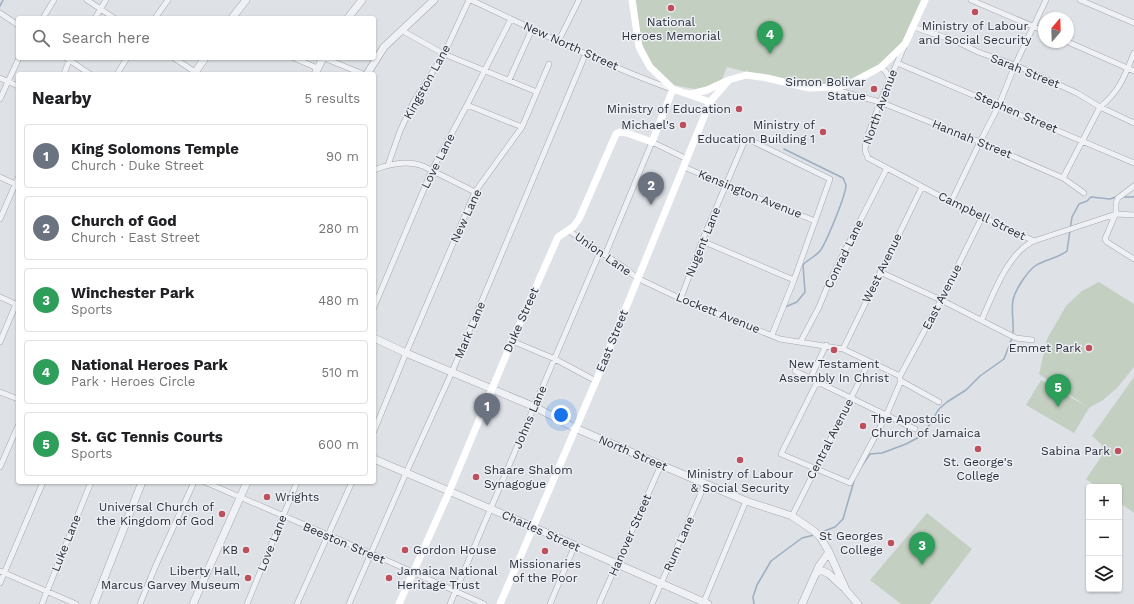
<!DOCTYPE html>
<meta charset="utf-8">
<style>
:root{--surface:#fff;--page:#f6f6f6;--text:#202124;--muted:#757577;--line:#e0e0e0;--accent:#0b8043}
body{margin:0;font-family:"Work Sans",sans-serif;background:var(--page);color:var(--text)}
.controls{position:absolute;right:12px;bottom:12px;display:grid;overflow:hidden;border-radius:4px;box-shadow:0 1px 3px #0004}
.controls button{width:36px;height:36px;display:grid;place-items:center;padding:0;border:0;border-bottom:1px solid var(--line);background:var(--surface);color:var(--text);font:20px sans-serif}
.compass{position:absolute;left:1038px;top:12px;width:36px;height:36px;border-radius:50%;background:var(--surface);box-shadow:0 1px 3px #0004;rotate:19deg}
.you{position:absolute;left:561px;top:415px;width:14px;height:14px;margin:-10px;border:3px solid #fff;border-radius:50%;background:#1a73e8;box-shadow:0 0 0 6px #1a73e833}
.badge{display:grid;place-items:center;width:26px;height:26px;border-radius:50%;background:var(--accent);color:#fff;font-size:13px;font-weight:700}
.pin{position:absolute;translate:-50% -33px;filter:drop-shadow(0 1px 2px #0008)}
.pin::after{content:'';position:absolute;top:21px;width:14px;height:12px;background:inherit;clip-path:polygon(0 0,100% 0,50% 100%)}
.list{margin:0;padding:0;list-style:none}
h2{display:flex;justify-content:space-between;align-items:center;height:52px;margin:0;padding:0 16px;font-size:17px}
h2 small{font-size:13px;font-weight:400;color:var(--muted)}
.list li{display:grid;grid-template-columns:26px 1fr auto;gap:12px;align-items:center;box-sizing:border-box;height:64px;margin:0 8px 8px;padding:0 8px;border:1px solid var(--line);border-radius:4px}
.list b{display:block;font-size:15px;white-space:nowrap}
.list p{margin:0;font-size:13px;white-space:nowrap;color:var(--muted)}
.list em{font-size:13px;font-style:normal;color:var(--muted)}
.icon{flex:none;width:22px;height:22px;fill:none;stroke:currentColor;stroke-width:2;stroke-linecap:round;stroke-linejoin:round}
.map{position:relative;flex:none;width:1134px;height:604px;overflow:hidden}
.search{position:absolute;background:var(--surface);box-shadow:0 1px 3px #0004;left:16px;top:16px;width:360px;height:44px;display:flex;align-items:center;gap:10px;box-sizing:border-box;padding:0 14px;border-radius:4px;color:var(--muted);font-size:15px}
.panel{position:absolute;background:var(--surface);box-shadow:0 1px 3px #0004;left:16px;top:72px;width:360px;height:412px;border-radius:4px}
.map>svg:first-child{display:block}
.green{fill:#c3cfc0}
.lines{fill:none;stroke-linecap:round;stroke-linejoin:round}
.stream{stroke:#9dadc2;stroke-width:1.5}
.minor-casing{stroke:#a4a8af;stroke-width:6}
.tertiary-casing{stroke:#a4a8af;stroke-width:8}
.minor{stroke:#f0f1f4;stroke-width:5}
.tertiary{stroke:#f0f1f4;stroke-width:7}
.secondary{stroke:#fff;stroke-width:7}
.poi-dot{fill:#bd505c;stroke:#edeff4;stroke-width:1.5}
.labels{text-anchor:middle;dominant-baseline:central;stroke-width:3;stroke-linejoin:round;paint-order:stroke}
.poi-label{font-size:12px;fill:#292f3b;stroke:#edeff4;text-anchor:end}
.street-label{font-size:12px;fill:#292f3b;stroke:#edeff4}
</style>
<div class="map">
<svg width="1134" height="604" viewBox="0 0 1134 604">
<rect width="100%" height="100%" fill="#dee1e6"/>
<path class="green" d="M 636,0 L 924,0 L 913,25 L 883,71 L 829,86 L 798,85 L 727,67 L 722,79 L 711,86 L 695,89 L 673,85 L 653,68 L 641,41 Z
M 1099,282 L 1134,304 L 1134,367 L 1118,387 L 1103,400 L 1089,408 L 1039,374 L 1047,339 L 1066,306 L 1082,291 Z
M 1134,377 L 1134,513 L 1119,502 L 1119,487 L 1097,487 L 1086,479 L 1101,457 L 1102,445 L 1092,436 Z
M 1041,380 L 1089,408 L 1074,433 L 1026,405 Z
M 927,513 L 972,549 L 930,604 L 901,604 L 870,580 Z"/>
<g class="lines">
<path class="stream" d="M 0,6 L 3,0
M 784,149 L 843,178 L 846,185 C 846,195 826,243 820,251 C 815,257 808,259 803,265 L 805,292 L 797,302 L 785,307
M 1122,197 L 1134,197
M 1013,335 C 1014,323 1011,311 1013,300 C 1015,290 1027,272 1035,266 C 1045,259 1057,259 1067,251 L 1072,217 L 1079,204 L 1087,201 L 1091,197 L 1110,199 L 1116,197
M 861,467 L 870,454 L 882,453 L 906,444 L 923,435 L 939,409 L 947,402 L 966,390 L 980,376 L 1004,359 L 1012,338
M 819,533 L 835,527 L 843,519 L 854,481
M 754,604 L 753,597 L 757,585 L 771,561 L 802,538 L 814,535"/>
<g class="minor-casing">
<path id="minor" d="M 87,0 L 114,18
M 471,0 C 537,31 602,64 671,89
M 971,0 L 1044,31
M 1080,0 L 1134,23
M 0,13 L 18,25
M 43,18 L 54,0
M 95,18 L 106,0
M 155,18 L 168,0
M 913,27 L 956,41 L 978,52 L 1015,65 L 1077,93 L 1100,107 L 1134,123
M 401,30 L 444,54 L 537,92
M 558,42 L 579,0
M 1068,42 L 1134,71
M 904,47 L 880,102 L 866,140 L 865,150 L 868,158 L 951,202 L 1034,241 L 1116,214 L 1134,215
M 66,58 L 90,74
M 174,58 L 195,72
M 294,58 L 317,68
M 324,58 L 363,74
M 897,63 L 1134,163
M 881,67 L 886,72 L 890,80
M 64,74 L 70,58
M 117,74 L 127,58
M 0,78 L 18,86
M 509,80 L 532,29
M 832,89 L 880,102 L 980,142 L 1063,178 L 1084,193
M 0,99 L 19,58
M 467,105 L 522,127
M 388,165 L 400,131 L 414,101 L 444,54 L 469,0
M 684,167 L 726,185 L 815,221
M 374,170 C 389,164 407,160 423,166 L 475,192
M 0,177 L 15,184
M 1063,178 L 1100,107 C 1120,91 1125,75 1134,53
M 1134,186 L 1118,198 L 1116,203 L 1116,213 L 1105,239 L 1107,242 L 1134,259
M 951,202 L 980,142 L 999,105 L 1015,65 L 1046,0
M 0,219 L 18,178
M 569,231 L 625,268 L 637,278 L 677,297 L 780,339 L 843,349 L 900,376
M 702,241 L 794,280
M 605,255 L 652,142 L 687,159
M 880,272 L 941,300 L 1016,338 L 1032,340
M 0,297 L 18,305
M 681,298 L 702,241 L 745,140 L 748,139 L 830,179 L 794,280 L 772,335
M 374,307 L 432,170 L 467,105 L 511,19
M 982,319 C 993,295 1008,252 1034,241
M 512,341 L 555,359 L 596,381
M 801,341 L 819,307 L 830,280 L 887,168
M 0,342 L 16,304
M 843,349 L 922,187
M 795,371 L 915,429
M 900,376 L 941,300 L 982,217
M 810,379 L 826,345
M 900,379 L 901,381 L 939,402
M 817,382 L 781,454 L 850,483 L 886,416 L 901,381
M 0,392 L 18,399
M 374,431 L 406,353 L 475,192 L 522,127 L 549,64
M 0,467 L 18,426
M 205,482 L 370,553 L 484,604
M 792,516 L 869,362
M 0,571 L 76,604
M 0,583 L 43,482
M 42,604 L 91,482
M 140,604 L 156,565 L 194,482
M 247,604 L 297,482
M 297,604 L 352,482
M 349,604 L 406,473 L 452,372 L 586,53
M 450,604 L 600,252
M 550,604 L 575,545
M 599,604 L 661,465
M 652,604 L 705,484
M 703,604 L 746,501"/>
</g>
<g class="tertiary-casing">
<path id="tertiary" d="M 232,18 L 246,0
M 348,18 L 362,0
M 194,74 L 205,58
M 315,74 L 323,58
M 367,74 L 384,47 L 434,0
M 374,338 L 406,353 L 535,407 L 575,428 L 661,465 L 746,501 L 792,516 L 814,531 L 821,538 L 829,552 L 846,590 L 858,604
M 374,459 L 533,527 L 708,604
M 816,573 L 820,571 L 823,571 L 829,574 L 843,587
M 94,604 L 142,482
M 193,604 L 247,482
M 802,604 L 819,566 L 829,552"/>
</g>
<use href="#minor" class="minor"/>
<use href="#tertiary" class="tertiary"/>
<path class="secondary" d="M 632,0 L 639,47 L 650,67 L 673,89 L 710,102
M 684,93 L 692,94 L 707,90 L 729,80 L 746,75 L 767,78 L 809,88 L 839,87 L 849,84 L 881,67 L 905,44 L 925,0
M 399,604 L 449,492 L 512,341 L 558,237 L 573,227 L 579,219 L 616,134 L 620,132 L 627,133 L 652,142 L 673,89
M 500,604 L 596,381 L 710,102 L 729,80"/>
</g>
<g class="poi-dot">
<circle cx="671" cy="8" r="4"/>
<circle cx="975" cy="12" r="4"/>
<circle cx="874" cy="89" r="4"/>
<circle cx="739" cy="109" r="4"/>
<circle cx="683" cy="125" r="4"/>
<circle cx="823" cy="132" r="4"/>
<circle cx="1089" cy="348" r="4"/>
<circle cx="834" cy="350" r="4"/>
<circle cx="863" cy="426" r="4"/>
<circle cx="978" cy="449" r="4"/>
<circle cx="1118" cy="451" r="4"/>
<circle cx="740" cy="460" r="4"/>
<circle cx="476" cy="477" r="4"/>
<circle cx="267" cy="497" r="4"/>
<circle cx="222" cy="514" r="4"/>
<circle cx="891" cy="543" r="4"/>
<circle cx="246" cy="550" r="4"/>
<circle cx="405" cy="550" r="4"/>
<circle cx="545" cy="551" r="4"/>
<circle cx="248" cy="578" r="4"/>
<circle cx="389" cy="578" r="4"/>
</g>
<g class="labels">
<g class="poi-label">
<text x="671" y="22" text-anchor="middle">National<tspan x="671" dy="14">Heroes Memorial</tspan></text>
<text x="975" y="26" text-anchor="middle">Ministry of Labour<tspan x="975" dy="14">and Social Security</tspan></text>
<text x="866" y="82">Simon Bolivar<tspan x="866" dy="14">Statue</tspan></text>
<text x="731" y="109">Ministry of Education</text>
<text x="675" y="125">Michael's</text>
<text x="815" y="125">Ministry of<tspan x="815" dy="14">Education Building 1</tspan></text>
<text x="1081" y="348">Emmet Park</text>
<text x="834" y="364" text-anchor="middle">New Testament<tspan x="834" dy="14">Assembly In Christ</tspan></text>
<text x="871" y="419" text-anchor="start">The Apostolic<tspan x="871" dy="14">Church of Jamaica</tspan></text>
<text x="1110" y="451">Sabina Park</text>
<text x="978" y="462" text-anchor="middle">St. George's<tspan x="978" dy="14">College</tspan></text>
<text x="484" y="470" text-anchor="start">Shaare Shalom<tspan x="484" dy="14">Synagogue</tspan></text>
<text x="740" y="474" text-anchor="middle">Ministry of Labour<tspan x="740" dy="14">&amp; Social Security</tspan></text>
<text x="275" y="497" text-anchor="start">Wrights</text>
<text x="214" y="507">Universal Church of<tspan x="214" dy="14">the Kingdom of God</tspan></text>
<text x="883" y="536">St Georges<tspan x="883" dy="14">College</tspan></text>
<text x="238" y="550">KB</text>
<text x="413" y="550" text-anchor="start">Gordon House</text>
<text x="545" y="564" text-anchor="middle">Missionaries<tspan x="545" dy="14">of the Poor</tspan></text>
<text x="240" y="571">Liberty Hall,<tspan x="240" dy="14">Marcus Garvey Museum</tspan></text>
<text x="397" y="571" text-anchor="start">Jamaica National<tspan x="397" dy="14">Heritage Trust</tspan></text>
</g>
<g class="street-label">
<text transform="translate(571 46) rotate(24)">New North Street</text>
<text transform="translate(1025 71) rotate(22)">Sarah Street</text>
<text transform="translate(427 82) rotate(-61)">Kingston Lane</text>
<text transform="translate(880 107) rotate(-70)">North Avenue</text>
<text transform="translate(1016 112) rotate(23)">Stephen Street</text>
<text transform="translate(972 139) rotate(22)">Hannah Street</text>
<text transform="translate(438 161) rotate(-63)">Love Lane</text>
<text transform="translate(750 194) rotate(22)">Kensington Avenue</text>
<text transform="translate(466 216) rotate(-65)">New Lane</text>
<text transform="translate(982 216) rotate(26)">Campbell Street</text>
<text transform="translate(703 242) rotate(-68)">Nugent Lane</text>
<text transform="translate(603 254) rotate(35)">Union Lane</text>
<text transform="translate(844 254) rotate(-64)">Conrad Lane</text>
<text transform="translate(882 268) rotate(-64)">West Avenue</text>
<text transform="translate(942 297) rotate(-63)">East Avenue</text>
<text transform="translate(718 313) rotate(22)">Lockett Avenue</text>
<text transform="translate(521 320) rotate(-66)">Duke Street</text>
<text transform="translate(470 330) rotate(-67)">Mark Lane</text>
<text transform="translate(612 341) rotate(-68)">East Street</text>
<text transform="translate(530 417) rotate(-67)">Johns Lane</text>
<text transform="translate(830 439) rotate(-63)">Central Avenue</text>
<text transform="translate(633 453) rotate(23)">North Street</text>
<text transform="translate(541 531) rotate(24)">Charles Street</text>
<text transform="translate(630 535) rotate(-66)">Hanover Street</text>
<text transform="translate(66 543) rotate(-68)">Luke Lane</text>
<text transform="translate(272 543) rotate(-68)">Love Lane</text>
<text transform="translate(344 543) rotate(23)">Beeston Street</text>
<text transform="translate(679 544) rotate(-66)">Rum Lane</text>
</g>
</g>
</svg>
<div class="controls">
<button>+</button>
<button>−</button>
<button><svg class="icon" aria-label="layers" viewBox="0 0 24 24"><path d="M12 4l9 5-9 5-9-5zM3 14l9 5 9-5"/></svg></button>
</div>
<svg class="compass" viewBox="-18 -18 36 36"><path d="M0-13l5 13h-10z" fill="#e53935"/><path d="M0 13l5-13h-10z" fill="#757577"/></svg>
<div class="you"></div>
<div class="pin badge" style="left:487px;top:426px;background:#6b7280">1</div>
<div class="pin badge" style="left:651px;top:205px;background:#6b7280">2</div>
<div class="pin badge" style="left:922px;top:565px;background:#2e9e5b">3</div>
<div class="pin badge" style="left:770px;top:54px;background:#2e9e5b">4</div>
<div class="pin badge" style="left:1058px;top:407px;background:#2e9e5b">5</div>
<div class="search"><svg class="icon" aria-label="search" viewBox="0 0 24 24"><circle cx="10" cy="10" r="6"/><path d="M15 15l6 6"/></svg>Search here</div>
<section class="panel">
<h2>Nearby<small>5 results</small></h2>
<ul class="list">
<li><span class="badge" style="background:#6b7280">1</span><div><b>King Solomons Temple</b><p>Church · Duke Street</p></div><em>90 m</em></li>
<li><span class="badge" style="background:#6b7280">2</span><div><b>Church of God</b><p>Church · East Street</p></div><em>280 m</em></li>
<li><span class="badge" style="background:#2e9e5b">3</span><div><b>Winchester Park</b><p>Sports</p></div><em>480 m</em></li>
<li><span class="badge" style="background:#2e9e5b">4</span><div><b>National Heroes Park</b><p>Park · Heroes Circle</p></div><em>510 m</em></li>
<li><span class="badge" style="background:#2e9e5b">5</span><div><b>St. GC Tennis Courts</b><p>Sports</p></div><em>600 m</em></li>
</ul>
</section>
</div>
